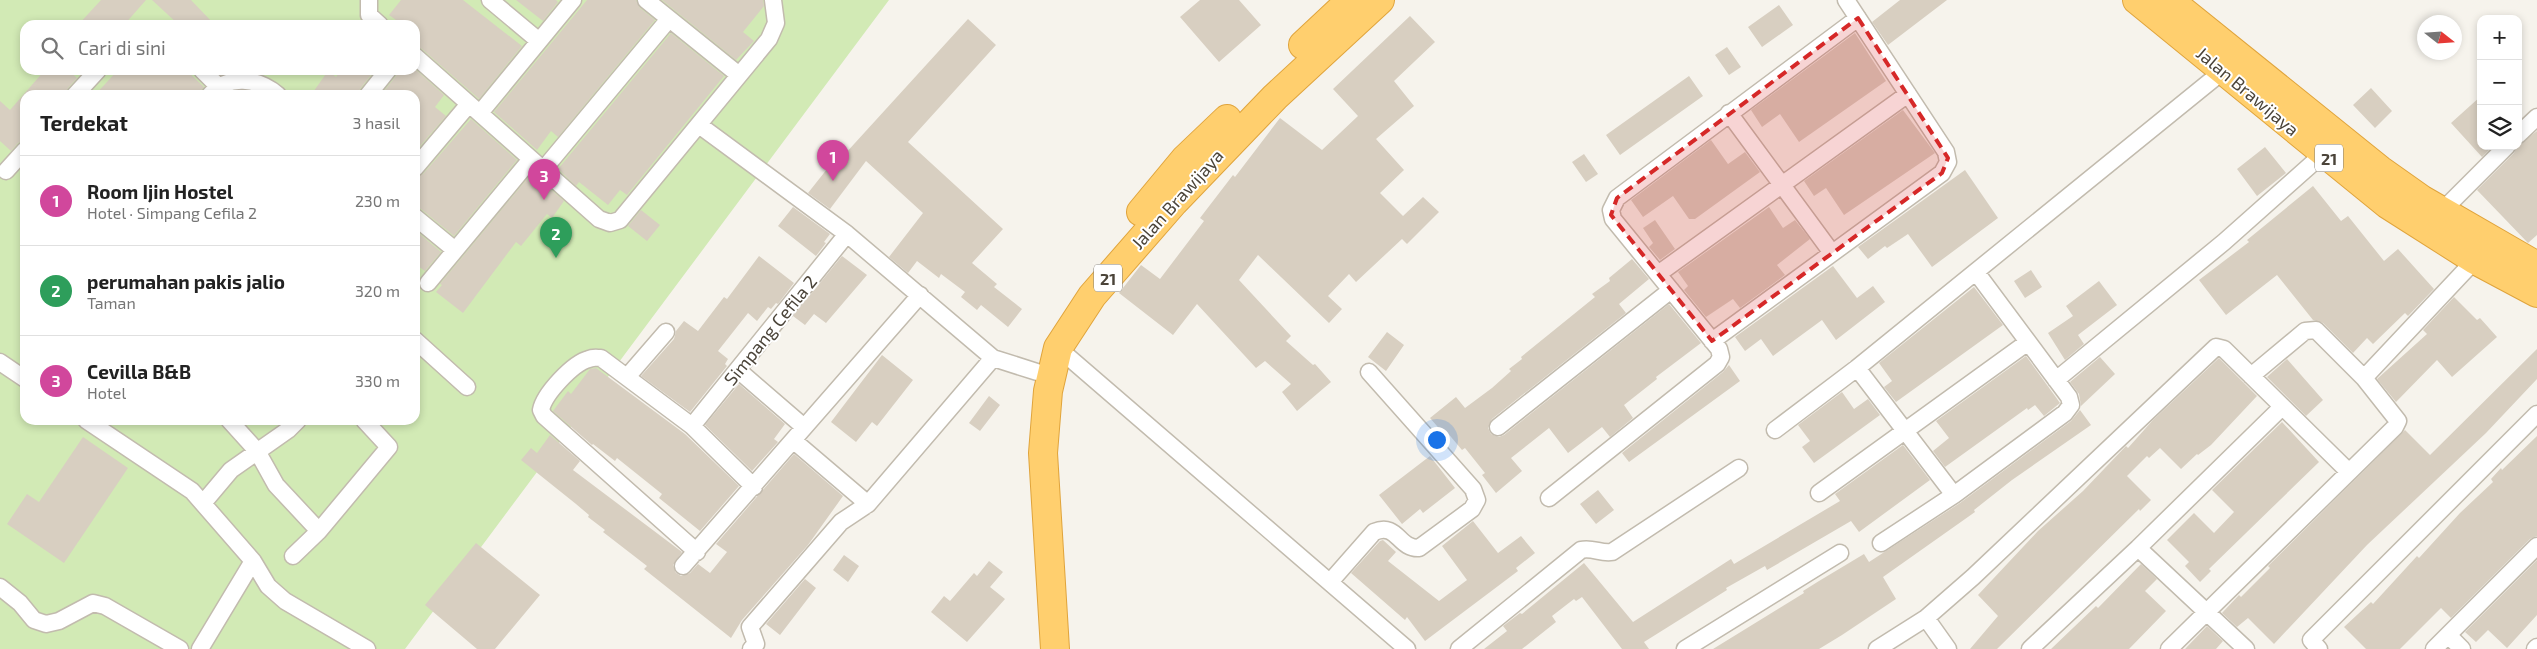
<!DOCTYPE html>
<html lang="id">
<meta charset="utf-8">
<style>
:root{--surface:#fff;--page:#f2f2f2;--text:#222;--muted:#767676;--line:#e0e0e0;--accent:#111827}
body{margin:0;font-family:"Exo 2",sans-serif;background:var(--page);color:var(--text)}
.controls{position:absolute;right:15px;top:15px;display:grid;overflow:hidden;border-radius:10px;box-shadow:0 2px 8px #0003}
.controls button{width:45px;height:45px;display:grid;place-items:center;padding:0;border:0;border-bottom:1px solid var(--line);background:var(--surface);color:var(--text);font:25px sans-serif}
.compass{position:absolute;left:2417px;top:15px;width:45px;height:45px;border-radius:50%;background:var(--surface);box-shadow:0 2px 8px #0003;rotate:107deg}
.you{position:absolute;left:1436px;top:439px;width:18px;height:18px;margin:-12px;border:4px solid #fff;border-radius:50%;background:#1a73e8;box-shadow:0 0 0 8px #1a73e833}
.badge{display:grid;place-items:center;width:32px;height:32px;border-radius:50%;background:var(--accent);color:#fff;font-size:16px;font-weight:700}
.pin{position:absolute;translate:-50% -41px;filter:drop-shadow(0 1px 2px #0008)}
.pin::after{content:'';position:absolute;top:26px;width:18px;height:15px;background:inherit;clip-path:polygon(0 0,100% 0,50% 100%)}
.list{margin:0;padding:0;list-style:none}
h2{display:flex;justify-content:space-between;align-items:center;height:65px;margin:0;padding:0 20px;font-size:21px}
h2 small{font-size:16px;font-weight:400;color:var(--muted)}
.list li{display:grid;grid-template-columns:32px 1fr auto;gap:15px;align-items:center;box-sizing:border-box;height:90px;padding:0 20px;border-top:1px solid var(--line)}
.list b{display:block;font-size:19px;white-space:nowrap}
.list p{margin:0;font-size:16px;white-space:nowrap;color:var(--muted)}
.list em{font-size:16px;font-style:normal;color:var(--muted)}
.icon{flex:none;width:28px;height:28px;fill:none;stroke:currentColor;stroke-width:2;stroke-linecap:round;stroke-linejoin:round}
.map{position:relative;flex:none;width:2537px;height:649px;overflow:hidden}
.search{position:absolute;background:var(--surface);box-shadow:0 2px 8px #0003;left:20px;top:20px;width:400px;height:55px;display:flex;align-items:center;gap:12px;box-sizing:border-box;padding:0 18px;border-radius:15px;color:var(--muted);font-size:19px}
.panel{position:absolute;background:var(--surface);box-shadow:0 2px 8px #0003;left:20px;top:90px;width:400px;height:335px;border-radius:15px}
.map>svg:first-child{display:block}
.green{fill:#d2eab5;fill-rule:evenodd}
.building{fill:#d8cfc1}
.lines{fill:none;stroke-linecap:round;stroke-linejoin:round}
.street-casing{stroke:#c2bbae;stroke-width:19}
.highway-casing{stroke:#e0a43c;stroke-width:30}
.street{stroke:#fff;stroke-width:16}
.highway{stroke:#ffcf6e;stroke-width:28}
.marked{fill:#d62828;fill-opacity:0.2;stroke:#d62828;stroke-width:4;stroke-dasharray:10 6;stroke-linejoin:round}
.labels{text-anchor:middle;dominant-baseline:central;stroke-width:4;stroke-linejoin:round;paint-order:stroke}
.shield{fill:#fff;stroke:#817c74;stroke-width:1}
.shield-label{font-size:16px;font-weight:bold;fill:#4b4439}
.street-label{font-size:18px;fill:#4b4439;stroke:#fff}
</style>
<div class="map">
<svg width="2537" height="649" viewBox="0 0 2537 649">
<rect width="100%" height="100%" fill="#f6f3ec"/>
<path class="green" d="M 0,0 L 889,0 L 405,649 L 0,649 ZM 25,25 L 415,25 L 415,70 L 25,70 ZM 25,95 L 415,95 L 415,420 L 25,420 Z"/>
<path class="building" d="M 101,0 L 146,0 L 124,25 L 78,25 Z
M 152,0 L 191,0 L 215,25 L 179,25 Z
M 401,0 L 463,0 L 522,46 L 479,99 L 422,49 L 415,46 L 419,38 L 415,35 L 415,25 L 403,25 L 389,15 Z
M 516,0 L 556,0 L 558,2 L 543,21 Z
M 587,0 L 636,0 L 640,8 L 655,20 L 558,137 L 551,131 L 537,150 L 494,112 Z
M 662,0 L 763,0 L 764,6 L 743,32 L 754,41 L 736,60 Z
M 1200,0 L 1239,0 L 1261,25 L 1219,62 L 1180,17 Z
M 1900,0 L 1947,0 L 1888,45 L 1872,22 Z
M 1779,5 L 1793,25 L 1762,47 L 1748,27 Z
M 1410,16 L 1435,42 L 1394,81 L 1414,106 L 1376,139 L 1404,170 L 1380,193 L 1403,216 L 1423,197 L 1439,212 L 1407,244 L 1402,239 L 1356,282 L 1349,274 L 1328,296 L 1342,309 L 1329,323 L 1258,255 L 1239,280 L 1291,336 L 1286,341 L 1313,365 L 1315,364 L 1331,382 L 1297,411 L 1282,392 L 1291,384 L 1265,361 L 1256,368 L 1197,304 L 1173,335 L 1119,293 L 1141,265 L 1160,279 L 1204,221 L 1200,218 L 1233,175 L 1235,177 L 1280,118 L 1322,150 L 1358,116 L 1333,89 Z
M 968,19 L 996,45 L 908,142 L 1003,229 L 972,263 L 997,284 L 994,287 L 1022,309 L 1008,327 L 981,305 L 977,310 L 961,297 L 965,292 L 941,274 L 939,278 L 917,261 L 908,273 L 889,257 L 923,213 L 866,161 L 830,209 L 808,193 L 831,164 L 834,166 Z
M 671,33 L 724,76 L 627,195 L 620,190 L 608,205 L 579,182 L 576,186 L 558,169 Z
M 1855,33 L 1886,81 L 1799,142 L 1780,114 L 1762,127 L 1751,110 Z
M 1727,47 L 1741,67 L 1729,75 L 1715,55 Z
M 45,70 L 68,70 L 77,78 L 68,88 L 65,95 L 25,95 L 25,140 L 18,143 L 11,151 L 0,141 L 0,101 L 10,110 Z
M 118,70 L 186,70 L 204,87 L 197,95 L 89,95 L 92,91 L 95,95 Z
M 341,70 L 375,70 L 360,89 L 358,95 L 311,95 L 328,71 L 336,77 Z
M 398,70 L 415,69 L 444,95 L 435,107 L 446,116 L 415,152 L 415,95 L 381,95 L 396,76 Z
M 1689,76 L 1703,96 L 1620,155 L 1606,135 Z
M 2371,88 L 2392,111 L 2375,128 L 2353,105 Z
M 2481,96 L 2481,146 L 2493,146 L 2482,157 L 2451,123 Z
M 1903,110 L 1935,153 L 1844,215 L 1826,188 L 1814,196 L 1804,181 Z
M 471,119 L 517,160 L 454,236 L 421,209 L 415,207 L 415,178 L 423,174 Z
M 2537,131 L 2537,235 L 2528,243 L 2477,190 L 2514,153 L 2517,146 Z
M 1711,140 L 1728,164 L 1745,152 L 1760,172 L 1695,219 L 1689,219 L 1673,196 L 1643,217 L 1631,200 Z
M 2265,147 L 2286,173 L 2257,196 L 2237,169 Z
M 1584,154 L 1598,174 L 1586,182 L 1572,162 Z
M 1965,170 L 1998,218 L 1932,267 L 1908,234 L 1887,248 L 1885,246 L 1868,259 L 1858,247 Z
M 532,173 L 564,201 L 552,218 L 547,214 L 521,246 L 516,242 L 463,313 L 436,292 L 442,285 L 440,284 Z
M 2313,186 L 2341,221 L 2348,216 L 2384,261 L 2398,249 L 2434,289 L 2408,316 L 2405,313 L 2373,344 L 2367,338 L 2353,353 L 2323,323 L 2313,320 L 2277,275 L 2226,315 L 2199,280 L 2249,242 L 2247,240 Z
M 793,207 L 830,234 L 824,242 L 826,243 L 816,256 L 778,226 Z
M 1769,207 L 1783,228 L 1795,220 L 1810,239 L 1777,265 L 1785,275 L 1740,308 L 1733,299 L 1706,317 L 1684,290 L 1688,286 L 1678,272 Z
M 641,210 L 660,225 L 647,241 L 628,226 Z
M 1655,220 L 1675,249 L 1660,260 L 1649,247 L 1653,243 L 1643,228 Z
M 415,230 L 441,252 L 425,271 L 415,264 Z
M 759,256 L 794,283 L 778,304 L 776,303 L 771,309 L 768,307 L 757,321 L 748,313 L 718,351 L 728,359 L 725,364 L 727,366 L 690,412 L 641,376 L 674,339 L 676,331 L 684,321 L 698,331 L 724,297 L 727,299 Z
M 842,256 L 867,275 L 826,323 L 814,314 L 805,325 L 793,316 Z
M 1632,259 L 1649,279 L 1619,304 L 1626,313 L 1492,419 L 1488,428 L 1491,434 L 1499,437 L 1504,435 L 1669,304 L 1701,343 L 1656,377 L 1657,379 L 1624,405 L 1633,418 L 1610,437 L 1602,427 L 1568,453 L 1549,428 L 1511,458 L 1522,471 L 1496,493 L 1482,475 L 1485,473 L 1465,448 L 1462,450 L 1446,431 L 1443,433 L 1430,418 L 1456,397 L 1465,408 L 1492,388 L 1511,371 L 1509,369 L 1522,359 L 1521,357 L 1595,297 L 1592,294 L 1610,281 L 1609,278 Z
M 1833,266 L 1857,298 L 1873,286 L 1885,302 L 1836,340 L 1822,320 L 1773,356 L 1761,339 L 1745,351 L 1735,337 Z
M 2031,270 L 2042,287 L 2025,298 L 2014,281 Z
M 2099,281 L 2117,305 L 2078,335 L 2084,344 L 2065,360 L 2048,333 L 2073,316 L 2066,306 Z
M 1974,287 L 2003,325 L 1896,402 L 1884,387 L 1892,381 L 1879,363 Z
M 2454,297 L 2477,320 L 2480,318 L 2497,337 L 2452,377 L 2437,360 L 2396,402 L 2377,379 L 2427,334 L 2423,330 Z
M 1387,332 L 1404,345 L 1386,371 L 1368,357 Z
M 2537,349 L 2537,379 L 2486,433 L 2367,545 L 2274,644 L 2248,618 L 2237,627 L 2222,613 L 2239,595 L 2241,597 L 2270,568 L 2268,566 L 2405,430 L 2430,455 Z
M 882,355 L 913,380 L 877,426 L 872,422 L 856,442 L 831,422 Z
M 2026,356 L 2060,403 L 2044,416 L 2035,405 L 2028,410 L 2027,408 L 1945,467 L 1933,451 L 1949,438 L 1936,421 Z
M 2100,357 L 2115,374 L 2081,406 L 2079,394 L 2070,382 Z
M 2219,358 L 2257,396 L 2211,445 L 2198,455 L 2197,454 L 2181,469 L 2160,448 L 2149,458 L 2147,456 L 2127,476 L 2151,500 L 2140,511 L 2139,509 L 1997,649 L 1970,649 L 1998,616 L 1978,595 L 2038,531 L 2083,491 L 2126,446 L 2128,448 L 2153,420 Z
M 2287,359 L 2323,400 L 2306,416 L 2267,377 Z
M 1729,365 L 1740,381 L 1629,462 L 1622,453 L 1723,372 Z
M 596,368 L 685,434 L 739,486 L 700,531 L 659,498 L 662,494 L 617,458 L 615,461 L 593,444 L 592,445 L 553,411 L 568,391 L 571,394 L 590,369 Z
M 739,384 L 785,424 L 774,439 L 778,442 L 752,471 L 705,425 Z
M 1842,392 L 1854,409 L 1868,399 L 1880,415 L 1814,463 L 1802,447 L 1810,441 L 1798,425 Z
M 989,396 L 1000,405 L 980,431 L 969,423 Z
M 2080,410 L 2091,425 L 2012,480 L 1974,510 L 1975,512 L 1883,577 L 1896,599 L 1842,635 L 1819,649 L 1713,649 L 1804,593 L 1803,591 L 1819,581 L 1864,554 L 1869,562 L 1886,551 L 1960,503 L 2071,421 Z
M 2282,422 L 2319,462 L 2209,569 L 2211,571 L 2200,582 L 2185,566 L 2189,562 L 2167,540 L 2194,513 L 2214,533 L 2234,512 L 2212,490 Z
M 550,435 L 580,461 L 573,470 L 682,552 L 673,565 L 676,573 L 681,576 L 690,573 L 698,564 L 710,573 L 727,552 L 716,544 L 794,454 L 843,496 L 808,545 L 742,620 L 731,638 L 644,569 L 647,566 L 603,532 L 605,530 L 588,517 L 589,515 L 576,504 L 521,460 L 531,448 L 537,453 Z
M 2537,436 L 2537,536 L 2530,539 L 2451,618 L 2441,608 L 2400,649 L 2366,649 L 2344,627 L 2371,602 L 2373,604 L 2417,556 L 2419,558 L 2460,513 L 2493,482 L 2491,479 L 2501,468 L 2502,470 Z
M 83,437 L 128,468 L 64,563 L 7,524 L 27,494 L 39,502 Z
M 1903,445 L 1930,480 L 1859,532 L 1851,521 L 1767,570 L 1765,566 L 1726,588 L 1727,590 L 1644,642 L 1649,649 L 1622,649 L 1582,597 L 1576,601 L 1574,599 L 1552,616 L 1556,622 L 1522,649 L 1484,649 L 1507,631 L 1503,626 L 1520,613 L 1522,614 L 1584,563 L 1633,622 L 1731,559 L 1734,564 L 1840,501 L 1835,494 Z
M 1430,456 L 1455,488 L 1423,513 L 1420,509 L 1402,524 L 1379,495 Z
M 1598,490 L 1614,510 L 1596,524 L 1580,504 Z
M 1473,521 L 1498,553 L 1521,536 L 1535,553 L 1516,568 L 1518,571 L 1425,641 L 1407,617 L 1405,620 L 1351,573 L 1380,541 L 1383,540 L 1396,552 L 1388,561 L 1439,601 L 1467,580 L 1442,546 Z
M 476,543 L 540,595 L 495,649 L 477,649 L 425,605 Z
M 844,555 L 859,566 L 848,582 L 833,570 Z
M 2537,560 L 2537,615 L 2507,648 L 2488,630 L 2476,642 L 2465,632 Z
M 989,561 L 1003,572 L 990,587 L 1005,599 L 967,642 L 931,612 L 944,596 L 950,601 L 974,573 L 977,576 Z
M 2141,564 L 2157,579 L 2145,591 L 2166,611 L 2129,649 L 2051,649 L 2096,606 L 2098,608 Z
M 805,579 L 816,588 L 780,635 L 766,624 Z
M 2207,626 L 2223,641 L 2216,649 L 2185,649 Z"/>
<g class="lines">
<g class="street-casing">
<path id="street" d="M 369,0 L 369,15 L 380,25
M 490,0 L 539,41
M 646,0 L 739,75
M 415,56 L 599,219 L 610,223 L 620,220 L 769,39 L 776,23 L 773,0
M 202,70 L 218,86
M 75,95 L 98,70
M 210,95 C 228,74 258,78 278,95
M 368,95 L 388,70
M 480,113 L 573,0
M 1729,113 L 1832,253
M 699,125 L 847,234 L 993,358 L 1037,372
M 2518,135 L 2537,117
M 415,168 L 469,104
M 543,170 L 669,19
M 6,171 L 25,150
M 2442,211 L 2507,146
M 415,217 L 455,250
M 1658,274 L 1908,94
M 428,283 L 531,159
M 415,340 L 467,387
M 1712,341 L 1942,173 L 1948,162 L 1946,152 L 1846,0
M 1058,348 L 1407,649
M 0,362 L 25,379
M 738,370 L 804,427
M 627,377 L 666,332
M 2364,378 L 2475,260
M 2056,380 L 2224,242 L 2323,154
M 86,420 L 192,491 L 253,561 L 268,586 L 285,601 L 367,649
M 229,420 L 257,451 L 276,485 L 319,531
M 692,426 L 847,234
M 1498,427 L 1671,290
M 1775,430 L 1857,368
M 794,441 L 868,504
M 1819,493 L 2028,342
M 1954,495 L 1857,368 L 2223,71
M 1549,498 L 1717,364 L 1721,357 L 1719,349 L 1613,219 L 1611,210 L 1617,198 L 1858,18
M 204,502 L 231,470 L 288,430 L 298,420
M 1881,543 L 1954,495 L 2065,413 L 2071,405 L 2069,397 L 1976,272
M 2138,548 L 2246,649
M 697,552 L 544,416 L 541,410 C 544,394 573,363 589,359 C 593,357 597,358 601,358 L 692,426 L 754,487
M 293,556 L 319,531 L 389,447 L 364,420
M 683,566 L 920,295
M 1330,582 L 1374,532 C 1398,522 1398,549 1419,548 L 1472,509 L 1477,500 L 1473,489 L 1369,372
M 0,587 L 20,603 L 34,620 L 46,624 L 59,621 L 93,603 L 105,606 L 180,649
M 1926,618 L 1948,649
M 2448,635 L 2462,649
M 200,649 L 253,561
M 751,649 L 756,644 L 750,627 L 841,522 L 868,504 L 993,358
M 1459,649 L 1581,550 C 1592,547 1601,554 1612,552 L 1739,468
M 1685,649 L 1840,553
M 1877,649 L 1926,618 L 1973,577 L 2216,347 L 2224,349 L 2349,472
M 2030,649 L 2138,548 L 2282,407
M 2169,649 L 2395,427 L 2398,421 L 2364,378 L 2316,330 L 2305,331 L 2251,376
M 2319,649 L 2311,640 L 2537,414
M 2434,649 L 2537,546
M 2535,649 L 2537,647"/>
</g>
<g class="highway-casing">
<path id="highway" d="M 2137,0 L 2387,204 L 2475,260 L 2537,293
M 2169,0 L 2380,170 L 2421,199 L 2537,266
M 1303,45 L 1351,0
M 1141,212 L 1185,159 L 1227,119
M 1055,649 L 1043,453 L 1048,391 L 1058,348 L 1092,296 L 1174,202 L 1275,97 L 1380,0"/>
</g>
<use href="#street" class="street"/>
<use href="#highway" class="highway"/>
</g>
<path class="marked" d="M 1858,18 L 1948,158 L 1942,173 L 1712,341 L 1611,215 L 1617,198 Z"/>
<g class="labels">
<g class="shield">
<rect x="2315" y="144.5" width="28" height="27" rx="4"/>
<rect x="1094" y="264.5" width="28" height="27" rx="4"/>
</g>
<g class="shield-label">
<text x="2329" y="158">21</text>
<text x="1108" y="278">21</text>
</g>
<g class="street-label">
<text transform="translate(2248 91) rotate(40)">Jalan Brawijaya</text>
<text transform="translate(1177 199) rotate(-48)">Jalan Brawijaya</text>
<text transform="translate(770 330) rotate(-51)">Simpang Cefila 2</text>
</g>
</g>
</svg>
<div class="controls">
<button>+</button>
<button>−</button>
<button><svg class="icon" aria-label="layers" viewBox="0 0 24 24"><path d="M12 4l9 5-9 5-9-5zM3 14l9 5 9-5"/></svg></button>
</div>
<svg class="compass" viewBox="-18 -18 36 36"><path d="M0-13l5 13h-10z" fill="#e53935"/><path d="M0 13l5-13h-10z" fill="#767676"/></svg>
<div class="you"></div>
<div class="pin badge" style="left:833px;top:181px;background:#d1479c">1</div>
<div class="pin badge" style="left:556px;top:258px;background:#2e9e5b">2</div>
<div class="pin badge" style="left:544px;top:200px;background:#d1479c">3</div>
<div class="search"><svg class="icon" aria-label="search" viewBox="0 0 24 24"><circle cx="10" cy="10" r="6"/><path d="M15 15l6 6"/></svg>Cari di sini</div>
<section class="panel">
<h2>Terdekat<small>3 hasil</small></h2>
<ul class="list">
<li><span class="badge" style="background:#d1479c">1</span><div><b>Room Ijin Hostel</b><p>Hotel · Simpang Cefila 2</p></div><em>230 m</em></li>
<li><span class="badge" style="background:#2e9e5b">2</span><div><b>perumahan pakis jalio</b><p>Taman</p></div><em>320 m</em></li>
<li><span class="badge" style="background:#d1479c">3</span><div><b>Cevilla B&amp;B</b><p>Hotel</p></div><em>330 m</em></li>
</ul>
</section>
</div>
